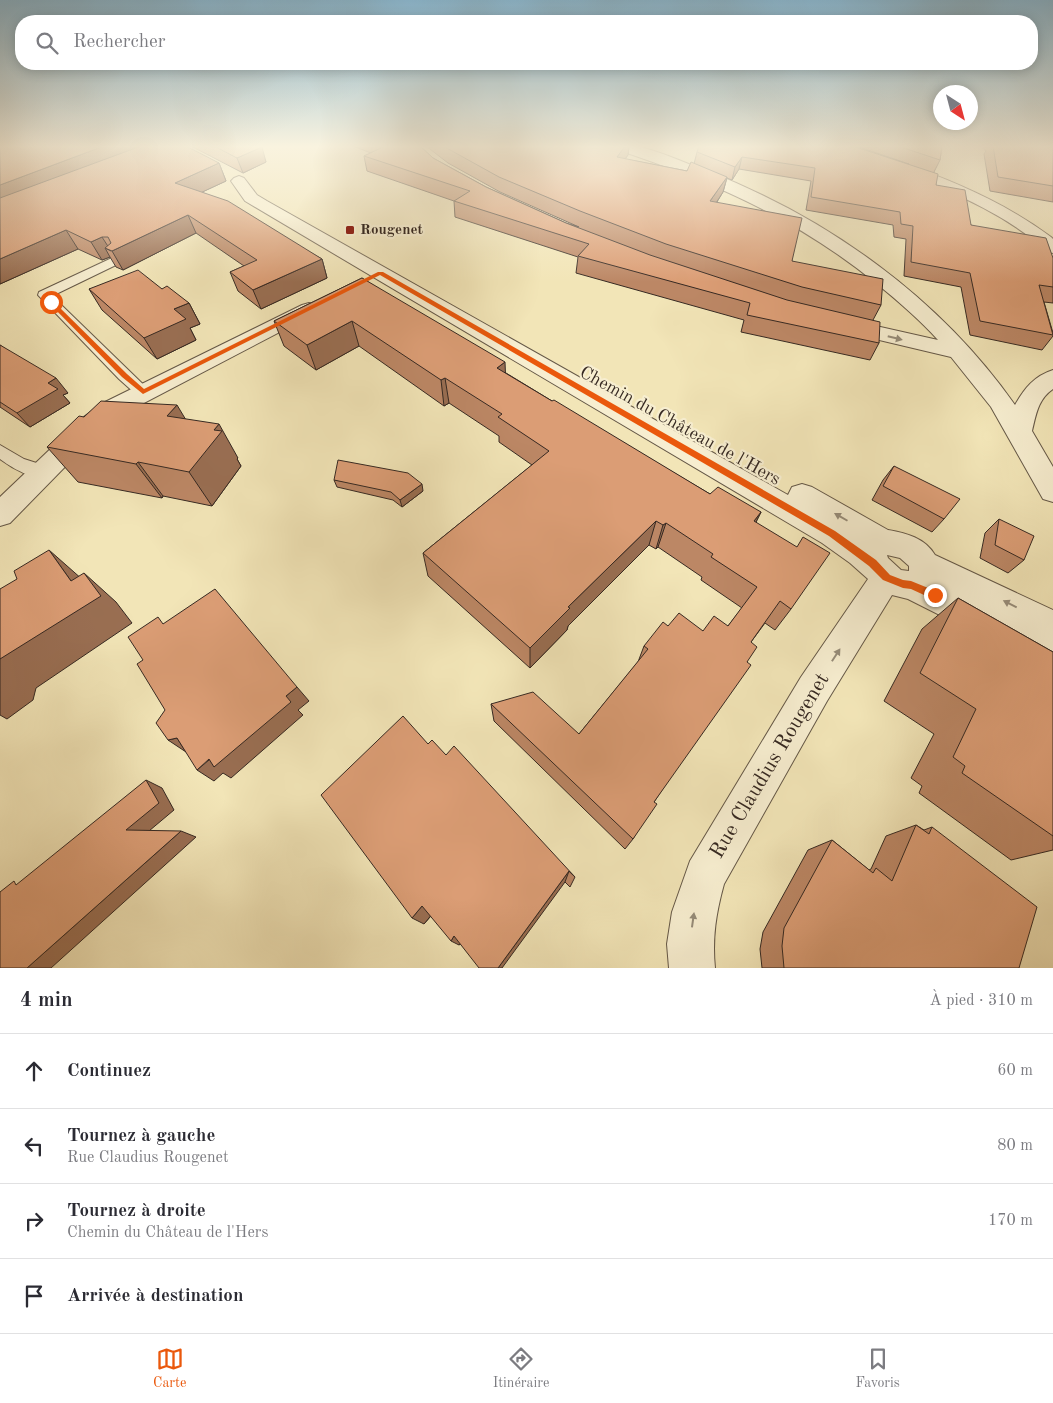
<!DOCTYPE html>
<html lang="fr">
<meta charset="utf-8">
<style>
:root{--surface:#fff;--page:#f2f2f3;--text:#2b2b33;--muted:#7c7c81;--line:#e1e1e2;--accent:#ea580c}
body{margin:0;font-family:"Old Standard TT",serif;background:var(--page);color:var(--text)}
.compass{position:absolute;left:933px;top:85px;width:45px;height:45px;border-radius:50%;background:var(--surface);box-shadow:0 2px 12px #0003;rotate:144deg}
.stop{position:absolute;width:15px;height:15px;margin:-11px;border:4px solid #ea580c;border-radius:50%;background:#fff}
.stop.end{background:#ea580c;border-color:#fff;box-shadow:0 1px 5px #0008}
.list{margin:0;padding:0;list-style:none}
h2{display:flex;justify-content:space-between;align-items:center;height:65px;margin:0;padding:0 20px;font-size:21px}
h2 small{font-size:16px;font-weight:400;color:var(--muted)}
.list li{display:grid;grid-template-columns:32px 1fr auto;gap:15px;align-items:center;box-sizing:border-box;height:75px;padding:0 20px;border-top:1px solid var(--line)}
.list b{display:block;font-size:19px;white-space:nowrap}
.list p{margin:0;font-size:16px;white-space:nowrap;color:var(--muted)}
.list em{font-size:16px;font-style:normal;color:var(--muted)}
.icon{flex:none;width:28px;height:28px;fill:none;stroke:currentColor;stroke-width:2;stroke-linecap:round;stroke-linejoin:round}
.map{position:relative;flex:none;width:1053px;height:968px;overflow:hidden}
.search{position:absolute;background:var(--surface);box-shadow:0 2px 12px #0003;left:15px;right:15px;top:15px;height:55px;display:flex;align-items:center;gap:12px;box-sizing:border-box;padding:0 18px;border-radius:20px;color:var(--muted);font-size:19px}
.sheet{height:365px;background:var(--surface)}
nav{display:flex;justify-content:space-around;align-items:center;box-sizing:border-box;height:70px;border-top:1px solid var(--line);background:var(--surface);font-size:14px;color:var(--muted)}
nav a{display:grid;justify-items:center;gap:2px}
nav .on{color:var(--accent)}
.map>svg:first-child{display:block}
.lines{fill:none;stroke-linecap:round;stroke-linejoin:round}
.lane-casing{stroke:#655847;stroke-width:2}
.street-casing{stroke:#655847;stroke-width:2}
.lane{fill:#f7eed0;fill-rule:evenodd}
.street{fill:#f7eed0;fill-rule:evenodd}
.wall{fill:#bc8765;stroke:#362922}
.shaded-wall{fill:#996e52;stroke:#362922}
.building{fill:#db9d75;stroke:#362922}
.oneway{fill:#968c79}
.route{fill:#ea580c}
.poi-dot{fill:#8f2418;stroke:#f7eed0;stroke-width:2}
.labels{text-anchor:middle;dominant-baseline:central;stroke-width:4.5;stroke-linejoin:round;paint-order:stroke}
.far-poi-label{font-size:15px;font-weight:bold;fill:#362922;stroke:#f7eed0;text-anchor:start}
.street-label{font-size:18px;fill:#362922;stroke:#f7eed0}
.near-street-label{font-size:21px;fill:#362922;stroke:#f7eed0}
</style>
<div class="map">
<svg width="1053" height="968" viewBox="0 0 1053 968">
<rect width="100%" height="100%" fill="#f2e5b7"/>
<filter id="stains"><feTurbulence type="fractalNoise" baseFrequency=".004" numOctaves="4"/><feColorMatrix values="0 0 0 0 .2 0 0 0 0 .09 0 0 0 0 .02 0 0 0 .5 -.17"/></filter>
<radialGradient id="worn" r=".72"><stop offset=".6" stop-color="#630" stop-opacity="0"/><stop offset="1" stop-color="#630" stop-opacity=".3"/></radialGradient>
<g class="lines">
<g class="lane-casing">
<path id="lane" d="M 114,257 L 118,258 L 120,261 L 118,264 L 52,296 L 151,392 L 148,396 L 138,396 L 119,379 L 38,295 L 39,292 Z
M 0,445 L 24,459 L 49,467 L 52,472 L 49,477 C 34,481 12,468 0,459 Z"/>
</g>
<g class="street-casing">
<path id="street" d="M 613,146 C 620,146 629,145 636,146 C 660,151 685,163 707,171 C 828,218 940,298 1015,405 C 1024,389 1034,376 1053,370 L 1053,389 C 1038,399 1036,415 1032,431 L 1053,467 L 1053,502 L 1043,499 L 991,407 L 951,357 L 837,330 L 834,325 L 837,320 L 845,319 L 938,340 C 920,320 898,301 877,284 C 799,220 710,180 615,149 Z
M 824,146 C 832,146 840,145 847,146 C 863,148 880,156 895,161 C 950,179 1004,202 1051,237 L 1053,239 L 1053,253 L 1047,252 C 993,200 897,170 826,149 Z
M 239,176 L 244,178 L 257,195 L 267,201 L 788,495 L 792,487 L 802,484 L 812,487 L 888,530 C 906,533 925,538 935,555 L 1053,610 L 1053,672 L 908,599 L 892,595 L 827,701 L 724,884 C 716,913 712,938 715,968 L 669,968 L 667,944 L 672,912 L 690,861 L 801,677 L 868,579 L 850,563 L 822,543 L 245,201 L 231,181 L 234,178 ZM 887,555 L 900,558 L 909,566 L 909,571 L 901,570 L 888,558 Z
M 309,303 L 316,305 L 319,309 L 316,313 L 121,415 L 103,428 L 10,523 L 0,526 L 0,497 L 85,416 L 103,403 L 302,305 Z"/>
</g>
<use href="#lane" class="lane"/>
<use href="#street" class="street"/>
</g>
<path class="wall" d="M 0,146 L 219,163 L 226,181 L 202,192 L 322,259 L 327,278 L 261,309 L 238,291 L 230,272 L 244,266 L 196,233 L 123,270 L 116,267 L 110,257 L 102,260 L 78,249 L 0,284 Z
M 191,146 L 259,146 L 266,162 L 243,173 Z
M 353,146 L 420,146 L 433,158 L 486,187 L 566,223 L 579,227 L 500,192 L 448,163 L 426,146 L 629,146 L 628,155 L 625,159 L 687,171 L 694,164 L 697,152 L 909,164 L 856,146 L 942,146 L 940,160 L 934,172 L 936,185 L 971,225 L 1053,258 L 1053,303 L 1044,302 L 1053,333 L 1053,336 L 1042,350 L 970,335 L 961,287 L 904,276 L 906,239 L 894,237 L 893,225 L 806,210 L 811,181 L 739,169 L 732,180 L 727,178 L 723,192 L 717,202 L 792,261 L 881,305 L 873,320 L 879,343 L 870,360 L 741,332 L 744,320 L 576,273 L 578,257 L 455,217 L 454,201 L 367,171 L 364,156 L 371,153 Z
M 982,146 L 1053,146 L 1053,202 L 990,191 L 984,154 L 986,151 Z
M 362,278 L 506,373 L 552,401 L 710,494 L 761,512 L 756,522 L 791,609 L 775,630 L 765,623 L 751,642 L 747,662 L 654,802 L 633,839 L 625,849 L 494,721 L 491,704 L 579,734 L 638,662 L 644,646 L 668,626 L 703,631 L 728,626 L 742,608 L 701,580 L 702,577 L 658,547 L 656,549 L 649,545 L 568,626 L 567,630 L 530,668 L 428,576 L 423,553 L 532,465 L 499,442 L 499,436 L 449,403 L 444,406 L 359,346 L 316,370 L 284,346 L 274,321 Z
M 89,289 L 162,289 L 189,303 L 200,324 L 190,328 L 196,340 L 157,359 L 102,310 Z
M 0,345 L 68,393 L 63,395 L 70,403 L 30,427 L 0,407 Z
M 84,417 L 185,419 L 238,458 L 237,459 L 241,466 L 212,506 L 163,496 L 162,498 L 78,482 L 47,447 Z
M 894,466 L 944,519 L 932,532 L 872,500 L 883,480 Z
M 334,480 L 423,491 L 402,507 L 393,500 L 337,487 Z
M 999,519 L 1024,560 L 1008,573 L 980,558 L 985,533 Z
M 958,598 L 1053,652 L 1053,850 L 1011,860 L 919,793 L 922,786 L 911,778 L 934,734 L 884,701 L 922,629 Z
M 428,744 L 446,755 L 575,877 L 570,887 L 565,882 L 459,945 L 431,916 L 424,924 Z
M 916,825 L 924,830 L 932,827 L 1019,968 L 762,968 L 760,949 L 763,932 L 808,850 L 832,840 L 869,870 L 871,869 L 886,836 Z"/>
<path class="shaded-wall" d="M 104,146 L 149,146 L 0,207 L 0,185 Z
M 625,146 L 629,146 L 628,155 L 615,172 L 617,157 Z
M 262,147 L 266,162 L 243,173 L 237,158 Z
M 742,157 L 739,169 L 732,180 L 735,167 Z
M 219,163 L 226,181 L 183,201 L 175,183 Z
M 727,177 L 723,192 L 707,217 L 710,201 Z
M 188,215 L 196,233 L 123,270 L 112,251 Z
M 66,230 L 78,249 L 0,284 L 0,259 Z
M 102,237 L 111,251 L 105,248 L 110,257 L 102,260 L 91,242 Z
M 322,259 L 327,278 L 261,309 L 253,290 Z
M 189,303 L 200,324 L 190,328 L 196,340 L 157,359 L 144,338 L 174,309 Z
M 352,321 L 359,346 L 316,370 L 307,345 Z
M 505,362 L 506,388 L 497,368 Z
M 56,378 L 68,393 L 63,395 L 70,403 L 30,427 L 17,413 L 48,383 Z
M 445,378 L 449,403 L 444,406 L 441,380 Z
M 177,405 L 198,440 L 167,416 Z
M 219,424 L 238,458 L 237,459 L 241,466 L 212,506 L 189,472 L 214,430 Z
M 138,462 L 163,496 L 162,498 L 136,464 Z
M 422,484 L 423,491 L 402,507 L 400,500 Z
M 761,512 L 749,536 L 754,521 Z
M 656,521 L 649,545 L 568,626 L 567,630 L 530,668 L 530,648 L 568,607 Z
M 666,523 L 658,547 L 656,549 L 663,525 Z
M 49,550 L 83,580 L 84,573 L 116,602 L 132,623 L 36,688 L 33,700 L 7,719 L 0,715 L 0,659 L 71,581 Z
M 297,687 L 309,701 L 298,710 L 303,715 L 231,778 L 223,773 L 214,781 L 197,770 Z
M 177,738 L 186,752 L 168,740 Z
M 146,780 L 162,788 L 174,810 L 143,836 L 126,830 Z
M 181,831 L 196,837 L 51,968 L 27,968 Z
M 569,871 L 565,882 L 502,968 L 498,968 Z
M 422,906 L 433,913 L 424,924 L 412,918 Z
M 454,936 L 462,941 L 459,945 L 451,941 Z"/>
<path class="building" d="M 0,146 L 104,146 L 0,185 Z
M 141,146 L 186,146 L 219,163 L 175,183 L 228,201 L 322,259 L 253,290 L 230,272 L 257,260 L 188,215 L 112,251 L 105,248 L 111,243 L 108,237 L 102,237 L 91,242 L 66,230 L 0,259 L 0,198 Z
M 214,146 L 259,146 L 262,147 L 237,158 Z
M 385,146 L 420,146 L 433,158 L 486,187 L 566,223 L 650,255 L 787,300 L 880,322 L 879,343 L 747,315 L 750,303 L 578,256 L 589,244 L 454,201 L 470,191 L 364,156 Z
M 443,146 L 625,146 L 617,157 L 687,171 L 691,162 L 727,177 L 710,201 L 802,218 L 792,261 L 883,279 L 881,305 L 802,287 L 666,244 L 580,211 L 499,177 Z
M 699,146 L 853,146 L 938,174 L 936,185 L 965,190 L 971,225 L 1046,238 L 1053,258 L 1053,287 L 1039,285 L 1053,335 L 980,321 L 970,273 L 911,262 L 913,226 L 901,224 L 900,212 L 811,197 L 815,168 L 742,157 L 735,167 L 697,152 Z
M 898,146 L 942,146 L 940,160 Z
M 993,146 L 1053,146 L 1053,186 L 998,177 Z
M 138,270 L 162,289 L 167,286 L 189,303 L 174,309 L 186,319 L 144,338 L 89,289 Z
M 362,278 L 505,362 L 497,368 L 552,401 L 554,400 L 710,494 L 718,487 L 761,512 L 754,521 L 797,547 L 803,537 L 830,553 L 791,609 L 780,601 L 751,642 L 757,647 L 747,662 L 751,665 L 654,802 L 657,804 L 633,839 L 491,704 L 533,692 L 579,734 L 648,649 L 644,646 L 663,622 L 668,626 L 679,613 L 703,631 L 714,616 L 728,626 L 757,587 L 711,557 L 713,554 L 666,523 L 663,525 L 656,521 L 568,607 L 570,608 L 530,648 L 423,553 L 549,451 L 498,417 L 502,414 L 445,378 L 441,380 L 352,321 L 307,345 L 274,321 Z
M 0,345 L 56,378 L 48,383 L 58,389 L 17,413 L 0,402 Z
M 101,401 L 177,405 L 167,416 L 219,424 L 214,430 L 222,431 L 189,472 L 138,462 L 136,464 L 47,447 L 79,416 L 84,417 Z
M 338,460 L 408,473 L 422,484 L 400,500 L 391,492 L 334,480 Z
M 894,466 L 960,499 L 944,519 L 883,486 Z
M 999,519 L 1034,536 L 1024,560 L 995,545 Z
M 49,550 L 71,581 L 84,573 L 101,596 L 0,659 L 0,589 L 17,579 L 14,571 Z
M 215,589 L 297,687 L 286,696 L 291,702 L 214,767 L 209,759 L 197,770 L 177,738 L 168,740 L 156,723 L 165,710 L 137,664 L 143,660 L 128,637 L 158,617 L 163,624 Z
M 958,598 L 1053,652 L 1053,836 L 962,773 L 965,766 L 953,757 L 976,709 L 920,673 Z
M 403,716 L 428,744 L 432,740 L 446,755 L 454,746 L 575,877 L 569,871 L 498,968 L 479,968 L 454,936 L 451,941 L 422,906 L 412,918 L 321,795 Z
M 146,780 L 159,803 L 126,830 L 181,831 L 27,968 L 0,968 L 0,892 L 14,881 L 16,885 Z
M 916,825 L 929,834 L 932,827 L 1037,907 L 1019,968 L 784,968 L 782,946 L 784,928 L 832,840 L 873,873 L 876,868 L 892,881 Z"/>
<defs><path id="oneway-solid" d="M-6-.8H1V-3.2L6.5 0L1 3.2V.8H-6Z" transform="scale(1.25)"/></defs>
<g class="oneway">
<use href="#oneway-solid" transform="translate(895 338) rotate(14)"/>
<use href="#oneway-solid" transform="translate(841 517) rotate(-150)"/>
<use href="#oneway-solid" transform="translate(1010 604) rotate(-153)"/>
<use href="#oneway-solid" transform="translate(836 655) rotate(-57)"/>
<use href="#oneway-solid" transform="translate(693 920) rotate(-82)"/>
</g>
<linearGradient id="sky" x2="0" y2="1"><stop stop-color="#89b8d2"/><stop offset="0.52" stop-color="#f9f3df"/><stop offset="1" stop-color="#f9f3df" stop-opacity="0"/></linearGradient>
<rect width="1053" height="282" fill="url(#sky)"/>
<path class="route" d="M 378,272 L 383,272 L 835,531 L 876,560 L 890,575 L 903,580 L 911,581 L 938,592 L 938,598 L 935,600 L 911,589 L 903,588 L 883,580 L 869,566 L 829,536 L 380,275 L 143,394 L 122,377 L 48,302 L 53,301 L 127,374 L 144,389 Z"/>
<rect class="poi-dot" x="345" y="225" width="10" height="10" rx="2.5"/>
<g class="labels">
<g class="far-poi-label">
<text x="360" y="230">Rougenet</text>
</g>
<g class="street-label">
<text transform="translate(680 426) rotate(29)">Chemin du Château de l'Hers</text>
</g>
<g class="near-street-label">
<text transform="translate(770 766) rotate(-59)">Rue Claudius Rougenet</text>
</g>
</g>
<rect width="100%" height="100%" filter="url(#stains)"/>
<rect width="100%" height="100%" fill="url(#worn)"/>
</svg>
<svg class="compass" viewBox="-18 -18 36 36"><path d="M0-13l5 13h-10z" fill="#e53935"/><path d="M0 13l5-13h-10z" fill="#7c7c81"/></svg>
<div class="stop" style="left:51px;top:302px"></div>
<div class="stop end" style="left:935px;top:595px"></div>
<div class="search"><svg class="icon" aria-label="search" viewBox="0 0 24 24"><circle cx="10" cy="10" r="6"/><path d="M15 15l6 6"/></svg>Rechercher</div>
</div>
<section class="sheet">
<h2>4 min<small>À pied · 310 m</small></h2>
<ul class="list">
<li><svg class="icon" aria-label="ahead" viewBox="0 0 24 24"><path d="M12 20V5M6 11l6-6 6 6"/></svg><div><b>Continuez</b></div><em>60 m</em></li>
<li><svg class="icon" aria-label="left" viewBox="0 0 24 24"><path d="M17 20v-9H6M10 6l-5 5 5 5"/></svg><div><b>Tournez à gauche</b><p>Rue Claudius Rougenet</p></div><em>80 m</em></li>
<li><svg class="icon" aria-label="right" viewBox="0 0 24 24"><path d="M7 20v-9h11M14 6l5 5-5 5"/></svg><div><b>Tournez à droite</b><p>Chemin du Château de l'Hers</p></div><em>170 m</em></li>
<li><svg class="icon" aria-label="arrive" viewBox="0 0 24 24"><path d="M6 21V4h12l-3 4 3 4H6"/></svg><div><b>Arrivée à destination</b></div></li>
</ul>
</section>
<nav>
<a class="on"><svg class="icon" aria-label="map" viewBox="0 0 24 24"><path d="M3 6l6-2 6 2 6-2v14l-6 2-6-2-6 2zM9 4v14M15 6v14"/></svg>Carte</a>
<a><svg class="icon" aria-label="directions" viewBox="0 0 24 24"><path d="M12 3l9 9-9 9-9-9zM9 14v-3h6M13 9l2 2-2 2"/></svg>Itinéraire</a>
<a><svg class="icon" aria-label="saved" viewBox="0 0 24 24"><path d="M7 4h10v16l-5-4-5 4z"/></svg>Favoris</a>
</nav>
